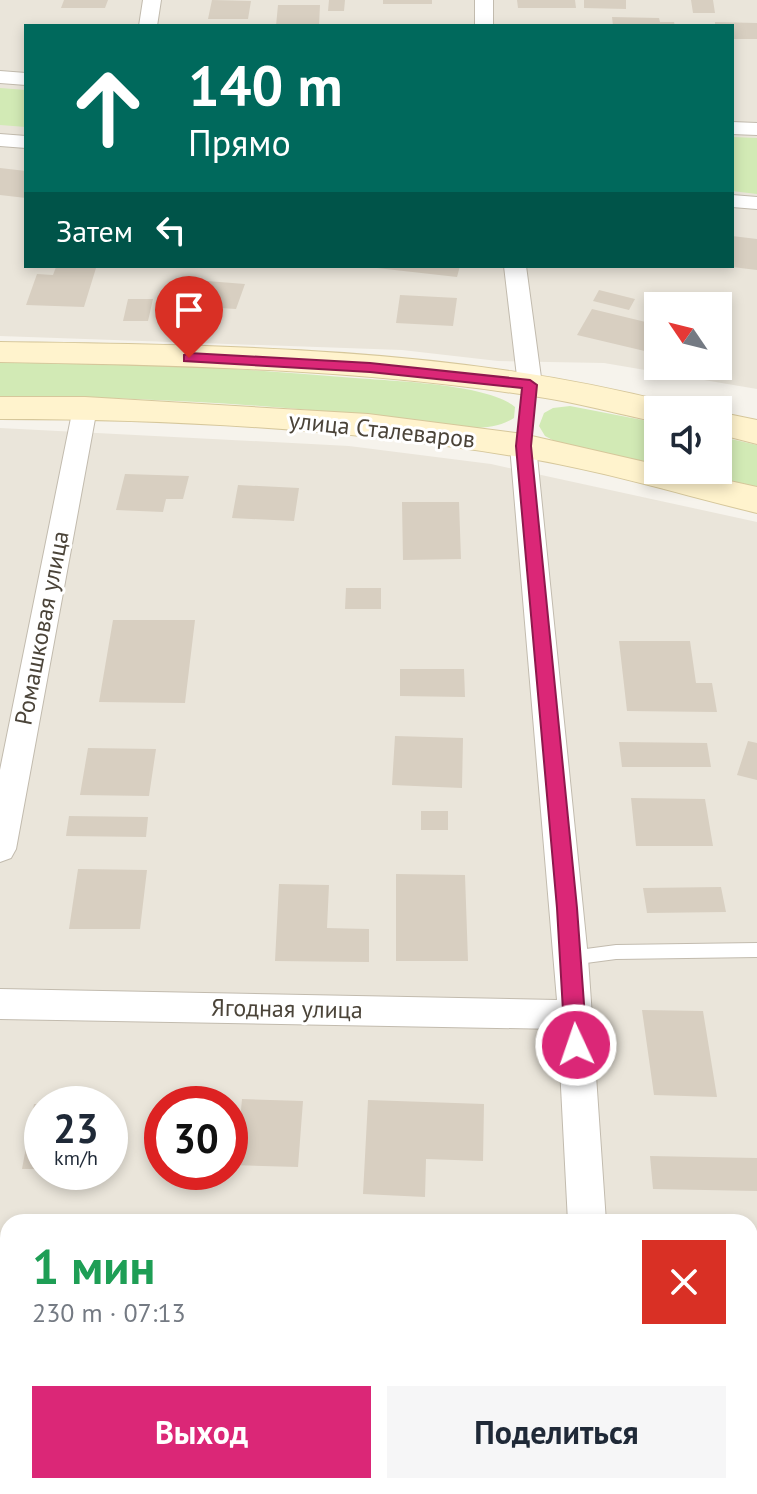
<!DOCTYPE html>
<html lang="ru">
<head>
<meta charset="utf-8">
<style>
  body { margin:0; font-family:"PT Sans",sans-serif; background:#f6f6f7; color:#1f2937; height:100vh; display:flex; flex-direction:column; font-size:30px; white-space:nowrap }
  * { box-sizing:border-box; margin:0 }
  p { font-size:26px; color:#747a83 }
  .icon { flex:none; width:44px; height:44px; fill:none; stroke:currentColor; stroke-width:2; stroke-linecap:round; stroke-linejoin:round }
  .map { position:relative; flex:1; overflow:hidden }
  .side { position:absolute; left:0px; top:1214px; width:758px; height:280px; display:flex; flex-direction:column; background:#fff; border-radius:24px 24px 0 0; box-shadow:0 4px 12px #0003 }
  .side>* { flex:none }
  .banner { position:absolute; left:24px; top:24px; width:710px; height:244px; border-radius:0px; box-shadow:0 4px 12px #0003; background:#00695c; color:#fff; overflow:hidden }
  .needle { width:52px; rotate:305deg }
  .fabs { position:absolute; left:644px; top:292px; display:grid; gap:16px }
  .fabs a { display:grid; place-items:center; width:88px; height:88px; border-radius:0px; background:#fff; box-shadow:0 4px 12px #0003; font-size:40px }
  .speed { position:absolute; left:24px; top:1086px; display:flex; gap:16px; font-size:40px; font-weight:700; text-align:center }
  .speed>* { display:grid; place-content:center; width:104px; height:104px; border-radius:50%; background:#fff; box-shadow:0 4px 12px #0003; line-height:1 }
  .speed small { font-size:20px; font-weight:400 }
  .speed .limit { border:12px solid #d22; background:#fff; color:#111 }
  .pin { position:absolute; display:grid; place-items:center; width:68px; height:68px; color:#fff; margin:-82px -34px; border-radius:50% 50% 50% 0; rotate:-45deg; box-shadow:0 0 8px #0007 }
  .pin .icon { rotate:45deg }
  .me { position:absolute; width:88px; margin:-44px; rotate:357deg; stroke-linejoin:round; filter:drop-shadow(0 0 6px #0008) }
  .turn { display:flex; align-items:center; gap:28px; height:168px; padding:0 32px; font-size:36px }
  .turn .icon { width:104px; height:104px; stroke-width:2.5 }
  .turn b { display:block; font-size:56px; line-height:68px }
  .then { display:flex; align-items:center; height:76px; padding:0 32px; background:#0003; gap:16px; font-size:30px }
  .round { display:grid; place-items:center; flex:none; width:84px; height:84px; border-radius:0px; background:#f6f6f7 }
  .head { display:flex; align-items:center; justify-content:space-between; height:136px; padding:0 32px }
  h1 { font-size:48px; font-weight:700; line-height:60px; color:#1e9e55 }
  .button { display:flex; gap:16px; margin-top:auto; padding:16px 32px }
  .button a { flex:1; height:92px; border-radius:0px; background:#db2777; color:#fff; font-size:32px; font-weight:700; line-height:92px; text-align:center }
  .button a+a { background:#f6f6f7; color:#1f2937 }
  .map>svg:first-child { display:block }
  .residential { fill:#eae5da; fill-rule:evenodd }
  .green { fill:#d2eab5 }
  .building { fill:#d8cfc1 }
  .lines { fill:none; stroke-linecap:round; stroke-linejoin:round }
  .service-casing { stroke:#c2bbae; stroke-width:2 }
  .minor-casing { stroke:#c2bbae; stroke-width:2 }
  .secondary-casing { stroke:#d6c79b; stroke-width:2 }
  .service { fill:#fff; fill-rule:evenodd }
  .minor { fill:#fff; fill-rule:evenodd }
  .secondary { fill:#fff3cd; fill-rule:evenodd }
  .route { fill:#db2777; stroke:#8e194d; stroke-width:2 }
  .labels { text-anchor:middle; stroke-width:6; stroke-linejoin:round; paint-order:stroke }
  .street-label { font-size:24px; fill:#4b4439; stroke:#fff }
</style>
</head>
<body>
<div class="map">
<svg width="757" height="1494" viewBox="0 0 757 1494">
  <rect width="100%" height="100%" fill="#f6f3ec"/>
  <!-- residential -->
  <path class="residential" d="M0 0H757V389L604 363 498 361 402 350 0 336ZM26 26H732V266H26ZM658 306H718V366H658Z
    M0 428 349 446 491 464 757 522V1494H0ZM42 1104H110V1172H42ZM162 1104H230V1172H162ZM8 1222H750V1486H8Z"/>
  <!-- green -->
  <path class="green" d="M0 88 26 90V127L0 125Z
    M732 137 757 138V194L732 191Z
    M0 359C119 361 236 368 355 378 392 381 489 384 515 407L514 418C484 437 441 424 407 420 272 404 136 397 0 396Z
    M570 406 658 423V466L560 444 545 436 539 426 544 413 553 408Z
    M718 436 757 445V490L678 470H718Z"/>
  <!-- building -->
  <path class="building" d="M64 0H108L105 8H61Z
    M212 0 251 1 248 19H208Z
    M329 0H345L344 11H328Z
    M383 0H432V4H383Z
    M517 0H575L576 8H518Z
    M584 0H626V9L584 8Z
    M691 0H713L715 13H693Z
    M278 5H320L319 26H276Z
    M612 17 659 18 660 22H674L675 26H613Z
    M715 22 757 23V39H732V26H715Z
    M0 168 26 171V198L0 195Z
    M732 236 757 239V270L732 267Z
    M359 266H460L457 277Z
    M56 267 96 268 84 307 26 305 37 274 53 275Z
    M177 279H181L245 284 236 309 220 308 218 313 185 310 187 305 168 304Z
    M599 290 635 299 629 310 593 301Z
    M400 295 457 298 453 326 396 323Z
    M128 299H153L148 321H123Z
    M592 309 658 325V348L653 353 577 335Z
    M125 474 189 476 183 499H166L163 512 116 510Z
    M238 485 299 488 294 521 232 518Z
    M402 502H459L461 559 403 560Z
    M346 588H381V609H345Z
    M113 620H195L185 703 99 702Z
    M619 641H690L696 683H712L717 712 627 711Z
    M400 669H464L465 697 400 696Z
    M395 736 463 738 462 788 392 785Z
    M748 741 757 743V780L737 775Z
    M619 742 707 743 711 767H622Z
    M88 748 156 749 149 796 80 795Z
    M631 798 705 799 713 846H636Z
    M421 811H448V830H421Z
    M69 816 148 817 146 837 66 836Z
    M78 869 147 870 140 929H69Z
    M396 874 465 875 468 961H396Z
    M279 884 329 885 327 928 369 929V962L275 961Z
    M721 887 726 912 647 913 643 888Z
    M642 1010 703 1011 717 1097 654 1095Z
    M242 1099 303 1101 298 1167 230 1165V1130L239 1131Z
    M368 1100 484 1104 483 1161 426 1159 425 1197 363 1194Z
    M34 1104H42V1169H22Z
    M650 1156 757 1158V1191L653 1189Z
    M750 1251H757V1335L750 1334Z
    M0 1373H8V1467H0Z"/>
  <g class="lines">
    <defs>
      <path id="service" d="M757 943V957L616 959 571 965 565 963 562 958 565 953 571 951 616 945Z"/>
      <path id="minor" d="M143 0H161L157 26H139Z
        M475 0H493V26H475Z
        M0 71 26 73V85L0 83Z
        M732 122 757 123V135L732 134Z
        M0 134 26 136V148L0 146Z
        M732 195 757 197V209L732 207Z
        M504 266H526L542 385 539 390H521L518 385Z
        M85 400 94 403 97 408 16 849 11 858 0 862V770L73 408 76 403Z
        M523 438 532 440 536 446 588 958 606 1222H568L558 1029 0 1019V989L557 1000 510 446 514 440Z
        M621 1486H669L672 1494H625Z"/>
      <path id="secondary" d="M0 342C223 345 453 347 671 403L675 410H658V422C618 414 579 403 539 397 362 369 179 365 0 362Z
        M0 397H85L368 414 523 434 658 465V470H680L757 487V513C679 494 600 470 520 457 349 429 173 419 0 419Z
        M718 412 757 420V444L718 434Z"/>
    </defs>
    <!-- service casing -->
    <use href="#service" class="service-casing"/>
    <!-- minor casing -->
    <use href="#minor" class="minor-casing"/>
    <!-- secondary casing -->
    <use href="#secondary" class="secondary-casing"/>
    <!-- service -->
    <use href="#service" class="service"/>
    <!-- minor -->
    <use href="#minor" class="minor"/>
    <!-- secondary -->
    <use href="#secondary" class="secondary"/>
  </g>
  <!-- route -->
  <path class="route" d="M189 353 370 363 530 380 537 385 531 446 577 908 587 1045 583 1051 576 1054 569 1051 565 1045 557 908 516 446 522 388 370 372 184 361V355Z"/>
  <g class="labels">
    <!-- street labels -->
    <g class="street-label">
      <text transform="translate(382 430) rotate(6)" y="8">улица Сталеваров</text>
      <text transform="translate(42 628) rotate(-79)" y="8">Ромашковая улица</text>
      <text transform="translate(287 1009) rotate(1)" y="8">Ягодная улица</text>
    </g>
  </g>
</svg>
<div class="fabs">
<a><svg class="needle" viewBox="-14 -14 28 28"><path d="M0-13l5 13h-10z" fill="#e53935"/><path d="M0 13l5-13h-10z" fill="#747a83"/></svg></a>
<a><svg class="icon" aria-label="sound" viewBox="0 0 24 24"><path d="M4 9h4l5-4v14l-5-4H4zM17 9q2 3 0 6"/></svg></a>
</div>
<div class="speed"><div>23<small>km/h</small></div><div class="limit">30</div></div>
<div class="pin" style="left:189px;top:358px;background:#d93025"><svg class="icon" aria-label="arrive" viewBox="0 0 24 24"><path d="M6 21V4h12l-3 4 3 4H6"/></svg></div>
<svg class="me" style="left:576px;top:1045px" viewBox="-20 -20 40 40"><circle r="17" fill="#db2777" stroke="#fff" stroke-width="3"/><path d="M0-11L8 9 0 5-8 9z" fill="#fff"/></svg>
<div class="banner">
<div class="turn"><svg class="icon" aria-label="ahead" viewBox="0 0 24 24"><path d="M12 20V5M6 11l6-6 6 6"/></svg><div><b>140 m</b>Прямо</div></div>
<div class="then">Затем<svg class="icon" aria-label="left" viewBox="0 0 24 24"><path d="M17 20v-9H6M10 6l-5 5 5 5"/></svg></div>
</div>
<section class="side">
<div class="head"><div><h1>1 мин</h1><p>230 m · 07:13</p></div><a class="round" style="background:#d93025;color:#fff"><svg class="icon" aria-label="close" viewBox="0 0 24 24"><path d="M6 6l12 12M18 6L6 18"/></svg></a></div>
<div class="button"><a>Выход</a><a>Поделиться</a></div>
</section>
</div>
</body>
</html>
